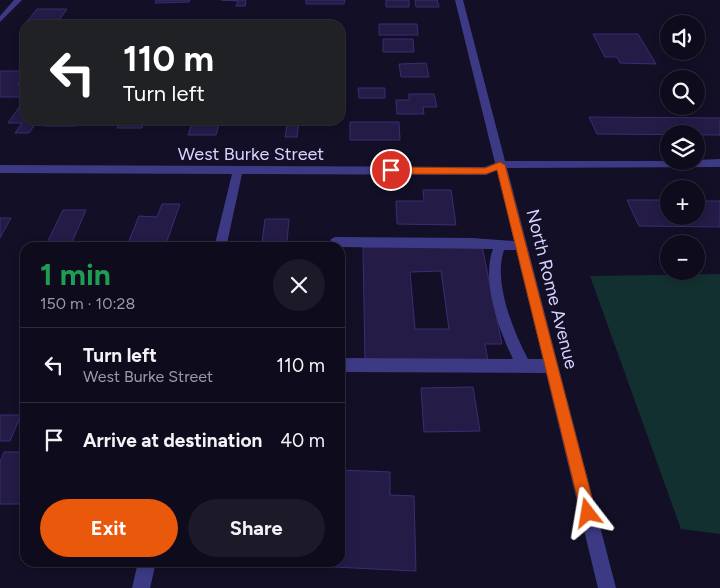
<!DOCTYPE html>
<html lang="en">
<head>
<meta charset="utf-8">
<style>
  body { margin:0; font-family:Figtree,sans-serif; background:#1c1929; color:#f1f3f6; height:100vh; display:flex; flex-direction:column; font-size:19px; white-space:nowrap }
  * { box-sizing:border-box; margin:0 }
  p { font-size:16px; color:#9b9ba3 }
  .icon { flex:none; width:28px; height:28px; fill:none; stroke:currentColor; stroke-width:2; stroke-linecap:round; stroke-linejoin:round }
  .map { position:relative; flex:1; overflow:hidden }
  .drawer { position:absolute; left:20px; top:242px; width:325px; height:325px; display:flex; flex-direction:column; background:#0e0b1c; border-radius:15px; box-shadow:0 2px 8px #0003,0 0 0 1px #2e2b3b }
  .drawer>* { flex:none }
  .top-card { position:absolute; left:20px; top:20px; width:325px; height:105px; border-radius:15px; box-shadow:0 2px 8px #0003,0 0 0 1px #2e2b3b; background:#202124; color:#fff; overflow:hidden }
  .controls { position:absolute; left:660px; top:15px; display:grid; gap:10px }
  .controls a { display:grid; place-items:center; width:45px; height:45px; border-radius:50%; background:#0e0b1c; box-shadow:0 2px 8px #0003,0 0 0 1px #2e2b3b; font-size:25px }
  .pin { position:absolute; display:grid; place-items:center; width:42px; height:42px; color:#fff; margin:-21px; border:2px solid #fff; border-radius:50%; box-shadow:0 1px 5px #0007 }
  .me { position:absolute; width:55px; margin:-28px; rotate:346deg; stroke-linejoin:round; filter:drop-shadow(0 0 4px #0008) }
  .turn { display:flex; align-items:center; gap:18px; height:105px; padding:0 20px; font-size:22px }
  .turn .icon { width:65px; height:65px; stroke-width:2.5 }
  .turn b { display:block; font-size:35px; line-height:42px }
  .round { display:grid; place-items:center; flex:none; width:52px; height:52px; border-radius:26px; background:#1c1929 }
  .head { display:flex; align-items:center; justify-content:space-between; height:85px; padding:0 20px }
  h1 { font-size:30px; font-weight:700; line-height:38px; color:#1e9e55 }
  .action { display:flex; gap:10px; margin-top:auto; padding:10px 20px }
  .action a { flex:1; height:58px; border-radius:30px; background:#ea580c; color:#fff; font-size:20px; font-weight:700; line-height:58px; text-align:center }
  .action a+a { background:#1c1929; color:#f1f3f6 }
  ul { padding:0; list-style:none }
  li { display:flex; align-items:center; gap:15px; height:75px; padding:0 20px; border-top:1px solid #2e2b3b }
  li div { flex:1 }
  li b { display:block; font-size:19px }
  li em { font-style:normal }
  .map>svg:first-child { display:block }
  .green { fill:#12302f }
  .building { fill:#241b47; stroke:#3b2d73; fill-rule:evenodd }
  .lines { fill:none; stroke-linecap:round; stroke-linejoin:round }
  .minor { fill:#3d3a85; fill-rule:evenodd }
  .route { fill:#ea580c; stroke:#983908 }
  .labels { text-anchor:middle; stroke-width:5; stroke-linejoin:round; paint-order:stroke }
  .street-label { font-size:18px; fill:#d9d4ff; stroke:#130f26 }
</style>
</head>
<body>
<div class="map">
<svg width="720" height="588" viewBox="0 0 720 588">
  <rect width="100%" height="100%" fill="#130f26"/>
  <!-- green -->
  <path class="green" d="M720 274V534L681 529 590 276Z"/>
  <!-- building -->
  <path class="building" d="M156 0H190L189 2 155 3Z
    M221 0H246L245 6H236L238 1Z
    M306 0H345L344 4H306Z
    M386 0H409V7H386Z
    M415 0H437L439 7H416Z
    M37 9H67L56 24H25Z
    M379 24H417L418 35H379Z
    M593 34H638L656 64 620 63 617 57H605Z
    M383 39H413L414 52H383Z
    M426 63 429 77H401L399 64Z
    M0 71H25L18 84H25V88L19 97H0Z
    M358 88H385V98H359Z
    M409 94H434L437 107H423L424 114H397L396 100H409Z
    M20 106H25V120H38L29 133H15L22 123H8Z
    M589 117 720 118V135L597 134Z
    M47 120H78L75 126H44Z
    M121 120H145L142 128H117Z
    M193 120H220L216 135H188Z
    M288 120H311L299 121 297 137H285Z
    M350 122H399L400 140H350Z
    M423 190H451L456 225 397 224 396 201H424Z
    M627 200H669V216H696V201H720V227L639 226Z
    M162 204H180L166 244 128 243 139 216 157 217Z
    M63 210H86L70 247H45Z
    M0 218H11L0 238Z
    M265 219H289L287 242 262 243Z
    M482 246 502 344H485L488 361 365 362 363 247ZM441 271 449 329H415L410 272Z
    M473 387 480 431 424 432 421 388Z
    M0 415H21L10 441H0Z
    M4 452H25V504H0V462Z
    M340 470 390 472V495L414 496 416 571 313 566V562H340Z"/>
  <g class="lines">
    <!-- minor -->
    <path class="minor" d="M14 0H22L0 22V16Z
      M455 0H463L505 161H696V160L720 159V167L507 168 616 588H598L546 373 340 372V358L513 359C499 330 481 280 493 249L341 247 340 250V248H329L331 239 335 237 472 238 514 241 497 170 486 175 242 174 226 248H214L232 174 0 173V165L485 167 495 163ZM504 250H516L543 359H528C513 331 493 281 504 250Z
      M138 562H156L150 588H132Z"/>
  </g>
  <!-- route -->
  <path class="route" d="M500 162 505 165 596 513 593 518 588 520 583 518 581 513 497 170 486 174H391L386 170 391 167 485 168Z"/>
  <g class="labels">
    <!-- street labels -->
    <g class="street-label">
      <text x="251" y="160">West Burke Street</text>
      <text transform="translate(552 289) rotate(76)" y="6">North Rome Avenue</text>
    </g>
  </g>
</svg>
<div class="controls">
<a><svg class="icon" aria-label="sound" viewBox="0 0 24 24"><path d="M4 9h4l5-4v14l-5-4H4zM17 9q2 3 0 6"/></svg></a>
<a><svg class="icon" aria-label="search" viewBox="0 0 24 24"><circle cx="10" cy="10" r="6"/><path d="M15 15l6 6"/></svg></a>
<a><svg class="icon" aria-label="layers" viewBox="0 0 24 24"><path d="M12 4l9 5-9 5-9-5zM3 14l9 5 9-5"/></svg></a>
<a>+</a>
<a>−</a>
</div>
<div class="pin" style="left:391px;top:170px;background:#d93025"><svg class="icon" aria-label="arrive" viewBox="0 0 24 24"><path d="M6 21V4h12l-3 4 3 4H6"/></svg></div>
<svg class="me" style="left:588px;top:513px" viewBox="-20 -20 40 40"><path d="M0-17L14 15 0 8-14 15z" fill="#ea580c" stroke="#fff" stroke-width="4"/></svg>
<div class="top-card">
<div class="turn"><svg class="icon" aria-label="left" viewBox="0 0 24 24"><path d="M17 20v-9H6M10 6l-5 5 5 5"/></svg><div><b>110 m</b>Turn left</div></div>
</div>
<section class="drawer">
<div class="head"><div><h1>1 min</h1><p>150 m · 10:28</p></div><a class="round"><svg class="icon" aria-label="close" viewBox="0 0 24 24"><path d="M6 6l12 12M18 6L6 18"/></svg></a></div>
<ul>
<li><svg class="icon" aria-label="left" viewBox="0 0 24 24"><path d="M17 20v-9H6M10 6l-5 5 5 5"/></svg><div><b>Turn left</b><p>West Burke Street</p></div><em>110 m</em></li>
<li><svg class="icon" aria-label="arrive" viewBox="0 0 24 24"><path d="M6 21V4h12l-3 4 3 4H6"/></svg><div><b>Arrive at destination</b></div><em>40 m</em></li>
</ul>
<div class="action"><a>Exit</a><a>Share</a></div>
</section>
</div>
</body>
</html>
